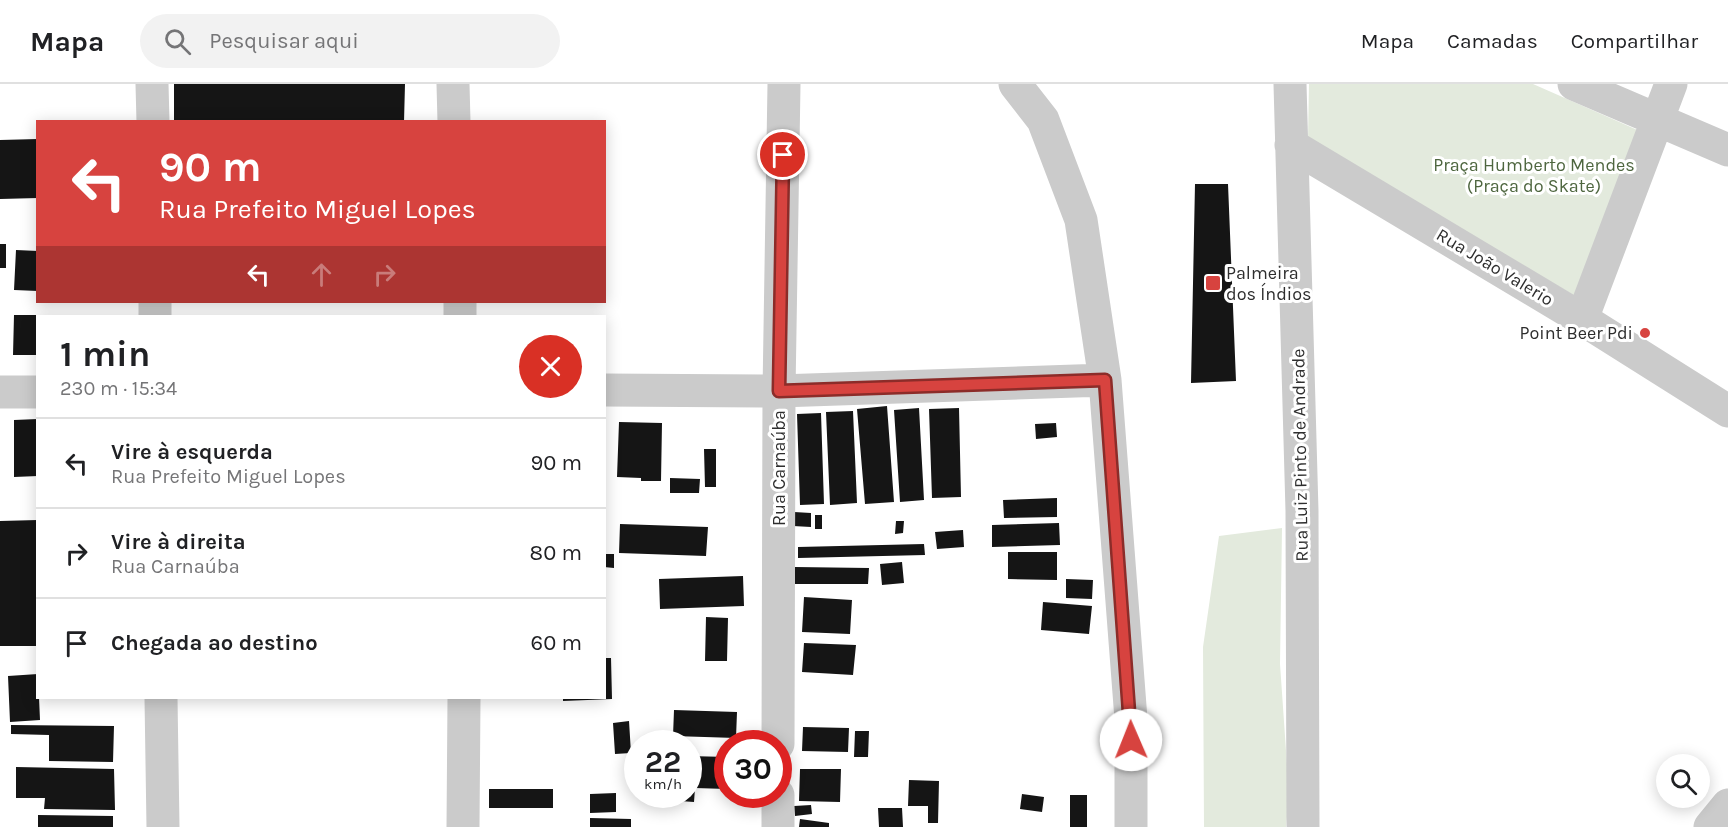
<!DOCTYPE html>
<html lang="pt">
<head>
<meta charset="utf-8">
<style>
  body { margin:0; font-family:Karla,sans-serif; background:#f2f2f2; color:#202124; height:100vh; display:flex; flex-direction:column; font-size:22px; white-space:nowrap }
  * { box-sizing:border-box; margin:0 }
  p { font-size:20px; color:#757577 }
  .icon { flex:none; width:33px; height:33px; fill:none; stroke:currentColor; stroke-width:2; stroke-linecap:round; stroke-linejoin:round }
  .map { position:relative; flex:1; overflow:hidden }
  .sheet { position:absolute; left:36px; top:231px; width:570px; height:384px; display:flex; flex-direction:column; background:#fff; border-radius:0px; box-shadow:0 3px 15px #0003 }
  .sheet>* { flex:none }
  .guide { position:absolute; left:36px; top:36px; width:570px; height:183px; border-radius:0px; box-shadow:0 3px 15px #0003; background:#d7433f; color:#fff; overflow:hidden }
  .tools { position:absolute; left:1656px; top:670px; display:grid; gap:12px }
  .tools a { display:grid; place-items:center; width:54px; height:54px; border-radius:50%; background:#fff; box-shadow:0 3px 15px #0003; font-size:30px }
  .speed { position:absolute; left:624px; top:646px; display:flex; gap:12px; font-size:30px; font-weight:700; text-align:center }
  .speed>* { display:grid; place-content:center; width:78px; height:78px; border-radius:50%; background:#fff; box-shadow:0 3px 15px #0003; line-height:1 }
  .speed small { font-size:15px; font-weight:400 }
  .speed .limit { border:9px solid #d22; background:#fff; color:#111 }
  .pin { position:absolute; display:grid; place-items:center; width:51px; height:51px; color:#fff; margin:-26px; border:3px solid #fff; border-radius:50%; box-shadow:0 2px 6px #0007 }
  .me { position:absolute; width:66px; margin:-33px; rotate:359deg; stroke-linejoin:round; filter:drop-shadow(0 0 4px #0008) }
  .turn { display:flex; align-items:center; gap:21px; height:126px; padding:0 24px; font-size:27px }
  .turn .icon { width:78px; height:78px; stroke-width:2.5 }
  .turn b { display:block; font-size:42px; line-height:51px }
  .lanes { display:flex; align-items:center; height:57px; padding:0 24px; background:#0003; justify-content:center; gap:30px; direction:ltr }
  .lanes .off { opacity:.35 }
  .round { display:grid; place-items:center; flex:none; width:63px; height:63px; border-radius:32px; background:#f2f2f2 }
  .overview { display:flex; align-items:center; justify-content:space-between; height:102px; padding:0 24px }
  h1 { font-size:36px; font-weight:700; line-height:45px }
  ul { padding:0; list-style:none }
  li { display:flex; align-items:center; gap:18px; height:90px; padding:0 24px; border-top:2px solid #e0e0e0 }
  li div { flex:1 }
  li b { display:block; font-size:22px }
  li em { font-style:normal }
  header { display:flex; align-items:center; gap:36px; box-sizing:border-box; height:84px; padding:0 30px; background:#fff; border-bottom:2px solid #e0e0e0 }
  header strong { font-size:28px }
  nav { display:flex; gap:33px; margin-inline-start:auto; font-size:21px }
  .search { width:420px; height:54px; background:#f2f2f2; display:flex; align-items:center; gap:15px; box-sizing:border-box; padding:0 21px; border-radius:33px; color:#757577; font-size:22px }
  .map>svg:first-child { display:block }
  .green { fill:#e3eadd }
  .building { fill:#151515 }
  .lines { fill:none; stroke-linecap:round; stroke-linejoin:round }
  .minor { stroke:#cbcbcb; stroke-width:33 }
  .route-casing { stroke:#8c2c29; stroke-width:15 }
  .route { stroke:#d7433f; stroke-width:10 }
  .poi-dot { fill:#d7433f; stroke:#fff; stroke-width:2 }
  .labels { text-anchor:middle; stroke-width:6; stroke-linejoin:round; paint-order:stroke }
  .park-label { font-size:18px; fill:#4e663f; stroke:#fff }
  .street-label { font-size:18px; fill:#2e2e2e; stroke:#fff }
  .poi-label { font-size:18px; fill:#2e2e2e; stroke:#fff; text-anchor:start }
</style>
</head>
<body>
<header>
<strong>Mapa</strong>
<div class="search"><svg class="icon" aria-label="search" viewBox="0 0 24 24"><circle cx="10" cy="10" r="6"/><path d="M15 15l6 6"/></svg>Pesquisar aqui</div>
<nav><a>Mapa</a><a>Camadas</a><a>Compartilhar</a></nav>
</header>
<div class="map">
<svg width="1728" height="743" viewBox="0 0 1728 743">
  <rect width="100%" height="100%" fill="#fff"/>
  <!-- green -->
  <path class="green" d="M1309 0H1533L1642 48 1582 216 1308 55Z
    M1282 444 1280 580 1289 710 1286 743H1204L1203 563 1219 452Z"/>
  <!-- building -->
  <path class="building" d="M174 0H405L404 38H174Z
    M38 55V114L0 115V56Z
    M1195 100H1228L1236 297 1191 299Z
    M0 160H6V184H0Z
    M16 166 38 167V207L14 206Z
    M14 231H38V271H13Z
    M887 322 894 418 865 420 857 325Z
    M919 324 924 416 900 418 894 326Z
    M959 324 961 413 932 414 929 325Z
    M853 327 857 419 830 421 826 328Z
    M821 329 824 420 800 421 797 330Z
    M38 335V392L14 393V336Z
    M619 338 662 339 661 397H641V394L617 393Z
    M1056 339 1057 353 1036 355 1035 340Z
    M704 365H716V403H705Z
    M670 394 700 395 699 409H670Z
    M1057 414V433L1004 434 1003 416Z
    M794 428 811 429V443L793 442Z
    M815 431H822V445H815Z
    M38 436V562H0V437Z
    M896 437H904L903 449 895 450Z
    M1059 439 1060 461 992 463V441Z
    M620 440 708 443 706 472 619 469Z
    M963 446 964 463 937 465 935 448Z
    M924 460 925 471 798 474V463Z
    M1008 468H1057V496L1008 495Z
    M604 470H614V484L604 483Z
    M902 478 904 499 882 501 880 480Z
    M795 483 869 484 868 500H795Z
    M743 492 744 522 660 525 659 495Z
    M1066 495 1093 496 1092 515 1066 514Z
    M804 513 852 516 850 550 802 548Z
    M1043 518 1092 522 1089 550 1041 546Z
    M706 533 728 534 727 577H705Z
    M804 559 856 561 853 591 802 588Z
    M604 574H611L612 615 563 617V614H604V615Z
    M38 590 40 636 10 638 8 592Z
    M674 626 737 628 736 654 673 652Z
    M629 637 631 669 615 670 613 639Z
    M11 641 114 642 113 678 49 677V651L11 650Z
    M803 643 849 644 848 668 802 667Z
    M855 647H869L868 673H854Z
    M688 672 728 673 727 705 695 704 694 718 666 716 667 711H688Z
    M16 683 114 685 115 726 44 725 45 714H16Z
    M800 685H841L840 718 799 717Z
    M909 696 939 697 938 739H928V722H908Z
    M489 705H553V724H489Z
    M616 709V728L590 729V710Z
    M1022 710 1044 713 1042 728 1020 725Z
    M1070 711H1087V743H1070Z
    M811 721 812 730 795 732 794 722Z
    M878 724H902L903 743H879Z
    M38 731 113 732V743H38Z
    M590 734 631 735V743H590Z
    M800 735 829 739V743H799Z"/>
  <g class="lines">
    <!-- minor -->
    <path class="minor" d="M152 0 153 38
      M453 0 454 38
      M1015 0 1043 36 1081 136 1105 296 1131 635V743
      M1290 0 1302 427 1303 743
      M1574 0 1728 66
      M1291 61 1582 235 1728 327
      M155 218V232
      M460 218V232
      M1582 235 1671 0
      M604 306 779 307 1105 296
      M0 308H38
      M161 614 163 743
      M778 660 779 307 784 0
      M463 743 464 614
      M778 743V711
      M1710 743 1728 721"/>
  </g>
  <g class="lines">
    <defs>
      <path id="route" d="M783 71 779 307 1105 296 1131 656"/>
    </defs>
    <!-- route casing -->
    <use href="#route" class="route-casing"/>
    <!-- route -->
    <use href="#route" class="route"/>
  </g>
  <!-- markers -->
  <g class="poi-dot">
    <rect x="1205" y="191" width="16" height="16" rx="3"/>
    <circle cx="1645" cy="249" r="6"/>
  </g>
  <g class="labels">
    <!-- park labels -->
    <g class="park-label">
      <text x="1534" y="87">Praça Humberto Mendes<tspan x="1534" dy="21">(Praça do Skate)</tspan></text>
    </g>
    <!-- street labels -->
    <g class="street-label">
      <text transform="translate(1495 183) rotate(31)" y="6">Rua João Valerio</text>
      <text transform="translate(1300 371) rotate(-91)" y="6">Rua Luiz Pinto de Andrade</text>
      <text transform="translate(779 384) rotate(-90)" y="6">Rua Carnaúba</text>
    </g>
    <!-- poi labels -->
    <g class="poi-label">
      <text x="1226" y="195">Palmeira<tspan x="1226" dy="21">dos Índios</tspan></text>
      <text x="1633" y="255" text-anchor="end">Point Beer Pdi</text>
    </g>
  </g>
</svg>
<div class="tools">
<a><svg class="icon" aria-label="search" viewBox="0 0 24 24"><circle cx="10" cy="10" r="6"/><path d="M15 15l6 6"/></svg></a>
</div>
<div class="speed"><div>22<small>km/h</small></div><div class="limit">30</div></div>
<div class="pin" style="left:783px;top:71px;background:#d93025"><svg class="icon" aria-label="arrive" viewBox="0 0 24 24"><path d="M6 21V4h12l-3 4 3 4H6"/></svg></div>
<svg class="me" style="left:1131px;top:656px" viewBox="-20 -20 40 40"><circle r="19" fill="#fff"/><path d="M0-13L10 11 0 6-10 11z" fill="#d7433f"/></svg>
<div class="guide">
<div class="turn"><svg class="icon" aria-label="left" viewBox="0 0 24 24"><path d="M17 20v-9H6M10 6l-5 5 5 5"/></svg><div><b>90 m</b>Rua Prefeito Miguel Lopes</div></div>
<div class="lanes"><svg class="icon" aria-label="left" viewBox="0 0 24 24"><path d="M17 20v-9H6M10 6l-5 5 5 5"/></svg><svg class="icon off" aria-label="ahead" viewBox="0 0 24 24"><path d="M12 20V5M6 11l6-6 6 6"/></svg><svg class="icon off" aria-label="right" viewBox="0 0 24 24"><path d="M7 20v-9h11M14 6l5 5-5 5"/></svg></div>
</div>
<section class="sheet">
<div class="overview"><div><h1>1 min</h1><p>230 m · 15:34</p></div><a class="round" style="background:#d93025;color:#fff"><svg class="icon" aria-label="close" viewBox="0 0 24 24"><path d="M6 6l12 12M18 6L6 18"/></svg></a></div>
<ul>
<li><svg class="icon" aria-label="left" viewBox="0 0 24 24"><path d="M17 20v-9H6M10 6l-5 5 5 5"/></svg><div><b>Vire à esquerda</b><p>Rua Prefeito Miguel Lopes</p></div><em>90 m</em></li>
<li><svg class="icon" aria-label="right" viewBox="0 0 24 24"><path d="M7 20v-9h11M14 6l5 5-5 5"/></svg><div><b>Vire à direita</b><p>Rua Carnaúba</p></div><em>80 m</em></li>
<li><svg class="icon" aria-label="arrive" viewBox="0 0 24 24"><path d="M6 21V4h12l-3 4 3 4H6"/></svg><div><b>Chegada ao destino</b></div><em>60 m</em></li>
</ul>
</section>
</div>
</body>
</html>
